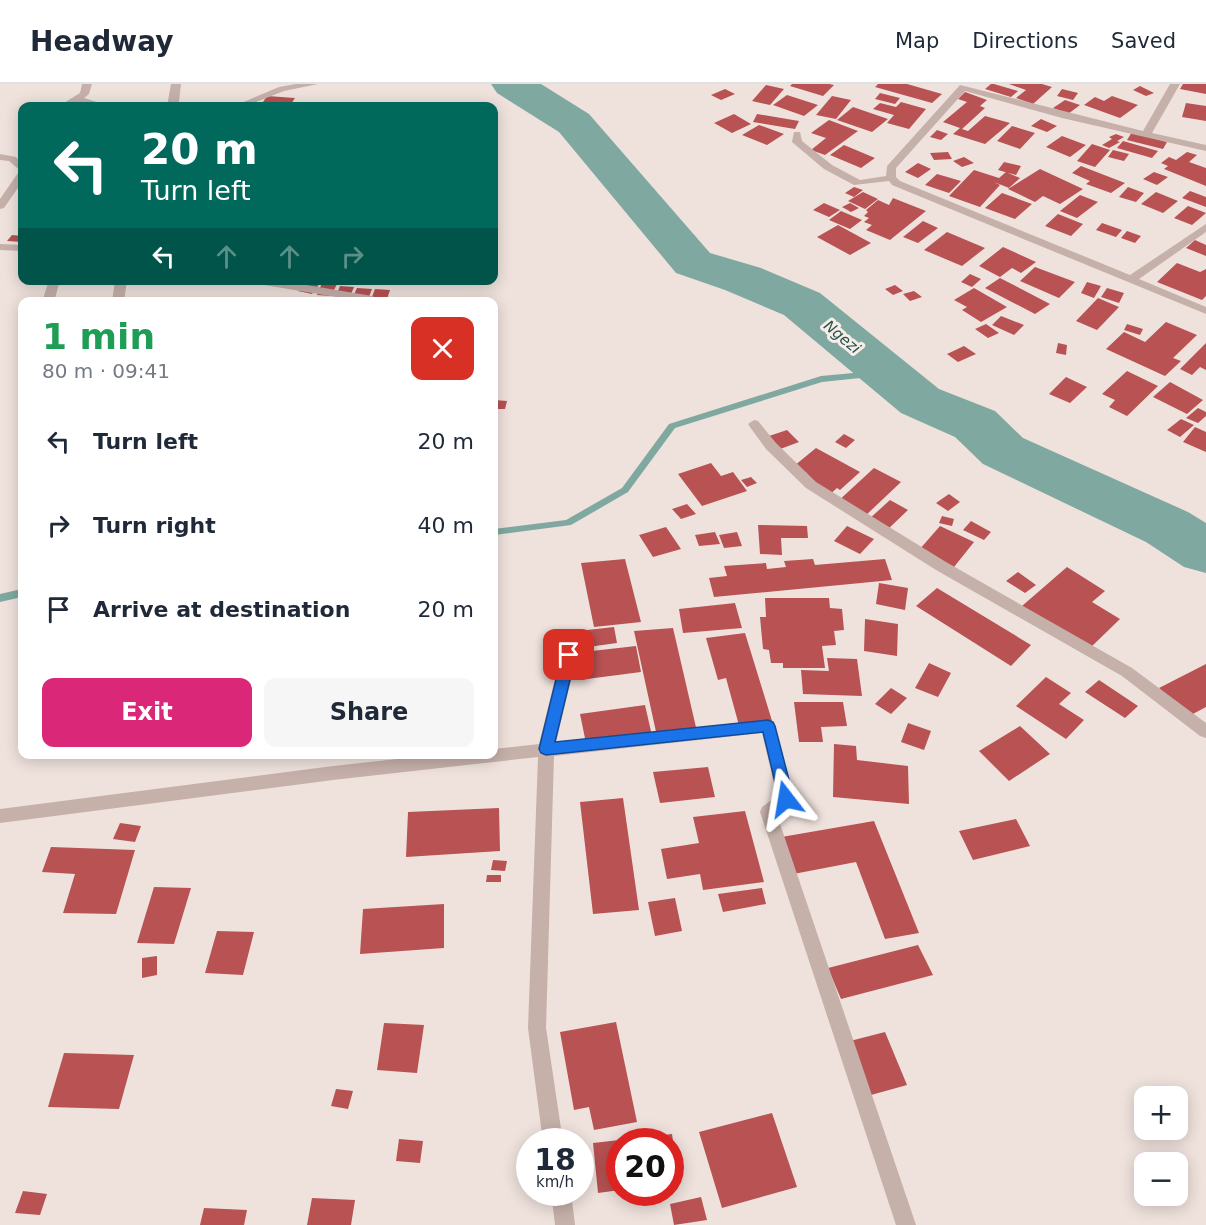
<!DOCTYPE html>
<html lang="en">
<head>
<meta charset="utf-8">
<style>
  body { margin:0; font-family:"DejaVu Sans",sans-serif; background:#f6f6f7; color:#1f2937; height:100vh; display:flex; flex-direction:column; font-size:22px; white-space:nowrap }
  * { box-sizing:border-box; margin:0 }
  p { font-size:20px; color:#747a83 }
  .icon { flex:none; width:33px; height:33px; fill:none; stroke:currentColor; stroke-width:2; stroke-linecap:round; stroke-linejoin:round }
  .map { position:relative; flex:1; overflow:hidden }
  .details { position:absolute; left:18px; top:213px; width:480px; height:462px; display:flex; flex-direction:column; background:#fff; border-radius:12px; box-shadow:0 3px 15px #0003 }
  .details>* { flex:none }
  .banner { position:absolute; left:18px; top:18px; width:480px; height:183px; border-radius:12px; box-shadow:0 3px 15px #0003; background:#00695c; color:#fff; overflow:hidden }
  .fabs { position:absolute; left:1134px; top:1002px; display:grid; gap:12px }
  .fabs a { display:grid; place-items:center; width:54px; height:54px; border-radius:12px; background:#fff; box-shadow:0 3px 15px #0003; font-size:30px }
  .speed { position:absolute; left:516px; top:1044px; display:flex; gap:12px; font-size:30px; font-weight:700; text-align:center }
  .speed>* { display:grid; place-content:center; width:78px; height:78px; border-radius:50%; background:#fff; box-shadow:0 3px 15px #0003; line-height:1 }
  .speed small { font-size:15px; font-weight:400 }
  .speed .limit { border:9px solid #d22; background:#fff; color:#111 }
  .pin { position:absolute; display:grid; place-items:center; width:51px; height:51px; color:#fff; margin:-26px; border-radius:12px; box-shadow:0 3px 9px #0006 }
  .me { position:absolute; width:66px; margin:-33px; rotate:346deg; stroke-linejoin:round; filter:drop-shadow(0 0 4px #0008) }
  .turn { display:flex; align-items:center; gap:21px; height:126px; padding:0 24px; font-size:27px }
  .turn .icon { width:78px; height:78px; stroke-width:2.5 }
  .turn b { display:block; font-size:42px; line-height:51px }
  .lanes { display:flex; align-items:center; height:57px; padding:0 24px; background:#0003; justify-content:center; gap:30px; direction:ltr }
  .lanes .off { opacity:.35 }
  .round { display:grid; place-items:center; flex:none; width:63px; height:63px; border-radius:12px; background:#f6f6f7 }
  .head { display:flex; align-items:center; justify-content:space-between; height:102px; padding:0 24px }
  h1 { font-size:36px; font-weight:600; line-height:45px; color:#1e9e55 }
  .button { display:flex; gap:12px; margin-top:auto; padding:12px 24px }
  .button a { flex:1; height:69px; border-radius:12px; background:#db2777; color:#fff; font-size:24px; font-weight:600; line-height:69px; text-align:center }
  .button a+a { background:#f6f6f7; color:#1f2937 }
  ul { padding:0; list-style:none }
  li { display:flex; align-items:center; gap:18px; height:84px; padding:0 24px }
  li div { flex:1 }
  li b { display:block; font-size:22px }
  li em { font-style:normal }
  header { display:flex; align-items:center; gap:36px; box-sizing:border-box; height:84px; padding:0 30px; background:#fff; border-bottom:2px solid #e0e1e3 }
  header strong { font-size:28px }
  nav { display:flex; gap:33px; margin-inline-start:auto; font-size:21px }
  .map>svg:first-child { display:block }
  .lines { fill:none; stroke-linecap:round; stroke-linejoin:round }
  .stream { fill:#7fa9a0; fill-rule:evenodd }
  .river { fill:#7fa9a0; fill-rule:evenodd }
  .building { fill:#b85253 }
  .minor { fill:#c6b0aa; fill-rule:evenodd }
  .route { fill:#1a73e8; stroke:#114b97; stroke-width:1.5 }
  .labels { text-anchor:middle; stroke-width:6; stroke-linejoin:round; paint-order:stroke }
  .far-water-label { font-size:15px; font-style:italic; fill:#235148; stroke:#f7ede9 }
</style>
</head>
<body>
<header>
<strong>Headway</strong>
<nav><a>Map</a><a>Directions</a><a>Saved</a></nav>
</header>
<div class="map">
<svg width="1206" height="1141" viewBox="0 0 1206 1141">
  <rect width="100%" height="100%" fill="#efe2dd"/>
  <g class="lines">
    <!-- stream -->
    <path class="stream" d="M886 286 890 289 889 291 822 298 675 344 628 408 571 441 494 451V445L566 436 622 404 669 340 821 292Z
      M22 505V513L0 518V510Z"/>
    <!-- river -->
    <path class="river" d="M491 0H541L589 30 710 169 761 184 820 209 939 305 995 327 1023 354 1188 428 1206 439V489L1184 483 1146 458 983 380 955 353 901 329 784 231 725 206 676 189 559 48 497 9Z"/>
  </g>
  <!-- building -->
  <path class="building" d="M792 0H829L834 1 823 12 790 2Z
    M878 0H907L942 10 932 19 875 3Z
    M991 0H994L1018 7 1011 13 985 5Z
    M1009 0H1042L1052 3 1033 20 1016 14 1026 6Z
    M1183 0H1206V10L1180 5Z
    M766 1 784 5 770 21 752 17Z
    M1140 2 1154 9 1146 12 1133 6Z
    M725 5 735 10 721 16 711 11Z
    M1062 5 1078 9 1073 16 1057 12Z
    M965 8 987 16 980 22 985 24 962 45 968 47 985 32 1010 39 985 60 953 50 960 44 943 38 967 18 958 15Z
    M880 9 900 14 895 20 875 15Z
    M787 11 818 21 804 32 773 21Z
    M267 12 295 14 291 20 263 18Z
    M832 12 851 16 836 35 816 31Z
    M1112 12 1138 21 1120 34 1084 21 1095 13 1104 17Z
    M1065 16 1080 21 1068 30 1053 24Z
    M901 18 926 25 909 45 887 39 894 31 873 25 880 19 896 23Z
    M1186 19 1206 22V37L1182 33Z
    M853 23 888 35 872 48 837 36Z
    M734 30 751 40 732 49 714 39Z
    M757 30 799 37 795 45 753 38Z
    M1041 35 1057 42 1047 48 1031 42Z
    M829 36 858 47 825 71 811 66 826 54 811 49Z
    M759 41 784 50 767 61 742 51Z
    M1012 42 1035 49 1020 65 997 57Z
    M937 46 948 50 941 56 930 53Z
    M1132 48 1167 58 1163 65 1127 56Z
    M1116 50 1124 53 1117 57 1120 58 1109 64 1102 61 1112 55 1109 53Z
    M1062 52 1086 61 1070 73 1046 63Z
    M1123 57 1158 67 1152 74 1117 64Z
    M1092 60 1110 66 1095 83 1077 77Z
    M844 61 875 74 861 84 830 71Z
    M1113 66 1129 70 1124 77 1108 73Z
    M948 68 952 75 934 76 930 69Z
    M1187 68 1197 71 1189 78 1206 84V102L1164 85 1168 82 1161 79 1169 73 1176 76Z
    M964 73 974 79 962 83 953 77Z
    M1004 78 1021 82 1016 91 998 86Z
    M918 79 931 85 918 94 905 88Z
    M1081 82 1125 99 1111 109 1086 100 1090 97 1072 89Z
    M1040 85 1083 105 1060 120 1043 112 1035 118 1008 105Z
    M974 86 999 94 1006 88 1020 94 1009 104 994 98 1000 101 980 123 949 112Z
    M1154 88 1168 93 1157 101 1143 95Z
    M937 90 961 97 949 109 925 101Z
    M854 103 863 106 854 113 845 109Z
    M1128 103 1144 109 1136 118 1119 113Z
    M1190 107 1206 113V123L1182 114Z
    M863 108 878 115 865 125 848 117Z
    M1156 108 1178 117 1163 129 1141 120Z
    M1002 109 1032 120 1015 135 985 124Z
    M1080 111 1098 118 1077 134 1060 127Z
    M893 114 926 127 890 156 866 146 872 141 864 138 869 134 864 132 868 128 866 126 878 116 889 121Z
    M824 119 840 126 829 133 813 126Z
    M850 119 859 124 851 128 842 123Z
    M1188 122 1206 129 1192 141 1174 134Z
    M841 127 862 136 850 145 829 136Z
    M1058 130 1083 140 1071 152 1045 142Z
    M923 137 938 144 918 159 903 153Z
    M1102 139 1122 146 1116 153 1096 146Z
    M838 141 871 159 850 171 817 153Z
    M1127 147 1141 152 1135 159 1121 154Z
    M947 148 985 164 962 182 924 166Z
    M12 151 22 152V158L7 157Z
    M1195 156 1206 161V172L1186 164Z
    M1003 163 1036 178 1021 189 1012 184 1000 193 979 182Z
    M1177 179 1200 188 1206 185V212L1202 216 1157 198Z
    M1035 183 1075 198 1059 214 1020 197Z
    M970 190 981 195 972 203 961 198Z
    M1000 194 1050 220 1035 230 985 204Z
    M306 196H308L320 199 312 210 298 207Z
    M1087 198 1101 202 1094 214 1081 209Z
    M322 199 337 200 331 212 317 211Z
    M895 201 903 207 893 211 885 205Z
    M340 202 354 203 349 215 335 214Z
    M357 204 372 205 367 218 351 217Z
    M974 204 1007 223 981 238 962 226 967 223 954 216Z
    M1107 204 1124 209 1119 219 1101 213Z
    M375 205 390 206 386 218H370Z
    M914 207 922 213 910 217 903 210Z
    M1098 214 1119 223 1097 246 1076 237Z
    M1001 232 1024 241 1014 251 992 241Z
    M1166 238 1197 251 1173 274 1181 277 1165 292 1106 265 1124 248 1145 258Z
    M986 240 999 249 988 254 975 245Z
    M1127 240 1143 245 1140 251 1124 246Z
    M1058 259 1067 261 1066 271 1056 269Z
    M1206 259V286L1200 283 1192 291 1180 285Z
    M964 262 976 270 958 278 947 270Z
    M1127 287 1158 302 1127 332 1109 323 1115 316 1102 310Z
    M1066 293 1087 303 1070 319 1049 310Z
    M1170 298 1203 316 1187 330 1153 313Z
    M494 316 507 317 505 325H494Z
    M1198 324 1206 328V332L1198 339 1186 334Z
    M1181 335 1194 341 1180 353 1167 346Z
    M1195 343 1206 348V368L1183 358Z
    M787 346 799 358 775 367 763 354Z
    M844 350 855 356 846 364 835 358Z
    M816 364 860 388 840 406 837 404 828 412 800 397 807 389 794 382Z
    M711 379 721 392 733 388 747 407 702 422 678 390Z
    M874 384 901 398 863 434 836 419Z
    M751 393 757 399 747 403 741 396Z
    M949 410 960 418 948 427 936 419Z
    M890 416 908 426 886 447 868 436Z
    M687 420 696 430 681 435 672 425Z
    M942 432 954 435 952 442 939 439Z
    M971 437 991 448 984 456 963 446Z
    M758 441 807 442 808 454H781L782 471 760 470Z
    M847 442 874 455 860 470 834 457Z
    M940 442 974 458 954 483 919 466Z
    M666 443 681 465 653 473 639 451Z
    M715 448 720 460 699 462 695 451Z
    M737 448 742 462 724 464 719 451Z
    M625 475 641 538 594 543 581 479Z
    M813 475 815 481 885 475 892 496 714 513 709 494 727 492 724 482 766 479 767 485 786 483 784 477Z
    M1067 483 1105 507 1092 518 1120 535 1089 565 1022 522Z
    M1018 488 1036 501 1025 509 1006 497Z
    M879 499 908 504 905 526 876 520Z
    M937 504 1031 561 1011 582 916 522Z
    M765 514H829L830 524 842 525 844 546 834 547 836 561 822 562 825 584H783V579H771L769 566 763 565 760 533H766Z
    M735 519 742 544 683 549 679 525Z
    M865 535 898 540 897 572 864 567Z
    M614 543 617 559 581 564 578 547Z
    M673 544 698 652 658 657 634 547Z
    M745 549 773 640 740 645 726 594 718 596 706 554Z
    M636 562 641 588 587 595 583 568Z
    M827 574 857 575 862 612 803 610 801 586 829 587Z
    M929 579 951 589 938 613 915 604Z
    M1206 580V623L1189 632 1159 604Z
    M1046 593 1071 609 1059 620 1084 636 1066 655 1016 622Z
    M1099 596 1138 622 1125 634 1085 608Z
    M891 604 907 614 891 630 875 620Z
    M794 618H843L847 642 821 643 823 658H799Z
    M645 621 653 656 587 664 580 630Z
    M908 639 931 647 924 666 901 658Z
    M1020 642 1050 670 1009 697 979 667Z
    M834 660 856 662 857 676 908 682 909 720 833 713Z
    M708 683 715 713 660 719 653 688Z
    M623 714 639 826 593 830 580 718Z
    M499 724 500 767 406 773 408 728Z
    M745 727 764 798 703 806 700 790 667 795 661 765 699 759 693 733Z
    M1016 735 1030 762 973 776 959 747Z
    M874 737 919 849 885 855 856 778 783 792 770 755Z
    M120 739 141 742 135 758 113 755Z
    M51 763 135 766 116 830 63 829 75 790 42 788Z
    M493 776 507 777 505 787 491 786Z
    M487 791H501V798H486Z
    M154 803 191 804 174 860 137 859Z
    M762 804 766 820 723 828 718 810Z
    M675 814 682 847 655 852 648 818Z
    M444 820V864L360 870 363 825Z
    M217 847 254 848 243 891 205 889Z
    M918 861 933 891 841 915 828 884Z
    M157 872V891L142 894V874Z
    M616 938 637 1038 594 1046 589 1023 574 1026 560 948Z
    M384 939 424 941 417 989 377 986Z
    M885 948 907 1001 871 1011 850 957Z
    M64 969 134 971 119 1025 48 1023Z
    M336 1005 353 1007 348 1025 331 1022Z
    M772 1029 797 1103 722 1124 699 1048Z
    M672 1050 679 1100 670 1101V1058H620V1106L598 1109 593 1059Z
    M399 1055 423 1057 420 1079 396 1077Z
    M23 1107 47 1110 40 1131 15 1129Z
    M701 1113 707 1136 674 1141 670 1120Z
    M312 1114 355 1116 351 1141H307Z
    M204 1124 247 1126 244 1141H200Z"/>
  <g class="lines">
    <!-- minor -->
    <path class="minor" d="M82 0H92L89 10 84 14 103 20 104 22H91L77 18 69 22H59L80 9Z
      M171 0H181L179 18 176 22H167Z
      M296 0H318L284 7 246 22H234L279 3Z
      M1170 0H1180L1152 49 1206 61V67L1062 34 965 7 896 84V93L900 97 1130 191 1206 140V148L1139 195 1206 223V230L892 101 889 97 854 101 824 85 792 58 794 48H800L802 57 832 81 860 96 886 92 887 82 960 1 1143 47Z
      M0 70 16 73 22 80V98L4 124 0 125V115L18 89 22 88 9 77 0 76Z
      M0 160 22 161V167L0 166Z
      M49 196H60L54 218H42Z
      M115 196H127L124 218H112Z
      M248 196H277L372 212 378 215 376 218H366L253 199Z
      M754 336 758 337 776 359 816 398 946 478 1132 584 1206 639V654L1200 652 1122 592 936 486 806 404 766 365 750 343 748 340Z
      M569 565 574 567 577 571 556 658 768 636 774 638 794 715 792 720 777 731 916 1141H896L760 728 762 723 777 712 762 649 554 672 546 944 563 1058H543L528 944 538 673 333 696 0 739V725L333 682 443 670H494V665L539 660 561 571 564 567Z
      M551 1108H571L575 1141H555Z"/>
  </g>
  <!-- route -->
  <path class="route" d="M569 566 576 571 555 658 768 636 773 638 775 642 794 715 791 719 786 721 781 719 779 715 763 648 546 671 541 669 539 665 562 571Z"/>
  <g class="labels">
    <!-- far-water labels -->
    <g class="far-water-label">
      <text transform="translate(842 253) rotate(40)" y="5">Ngezi</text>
    </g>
  </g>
</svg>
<div class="fabs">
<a>+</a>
<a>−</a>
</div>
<div class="speed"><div>18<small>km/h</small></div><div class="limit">20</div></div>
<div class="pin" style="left:569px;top:571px;background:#d93025"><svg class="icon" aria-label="arrive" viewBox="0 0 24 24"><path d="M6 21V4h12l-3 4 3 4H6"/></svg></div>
<svg class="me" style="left:786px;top:715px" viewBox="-20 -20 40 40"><path d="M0-17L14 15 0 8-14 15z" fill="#1a73e8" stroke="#fff" stroke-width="4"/></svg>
<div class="banner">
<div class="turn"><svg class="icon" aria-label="left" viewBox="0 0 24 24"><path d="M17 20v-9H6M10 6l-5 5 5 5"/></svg><div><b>20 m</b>Turn left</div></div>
<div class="lanes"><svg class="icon" aria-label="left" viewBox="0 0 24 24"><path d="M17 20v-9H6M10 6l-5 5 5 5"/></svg><svg class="icon off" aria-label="ahead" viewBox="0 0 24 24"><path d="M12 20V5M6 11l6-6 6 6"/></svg><svg class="icon off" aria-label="ahead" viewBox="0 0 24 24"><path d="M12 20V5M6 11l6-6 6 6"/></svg><svg class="icon off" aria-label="right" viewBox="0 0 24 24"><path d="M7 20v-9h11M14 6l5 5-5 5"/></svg></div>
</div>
<section class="details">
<div class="head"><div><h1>1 min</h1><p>80 m · 09:41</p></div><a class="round" style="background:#d93025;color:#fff"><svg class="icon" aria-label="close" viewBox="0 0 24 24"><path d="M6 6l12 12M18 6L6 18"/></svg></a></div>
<ul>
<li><svg class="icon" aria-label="left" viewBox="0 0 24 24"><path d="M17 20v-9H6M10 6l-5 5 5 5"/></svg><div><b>Turn left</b></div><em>20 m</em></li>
<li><svg class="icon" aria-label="right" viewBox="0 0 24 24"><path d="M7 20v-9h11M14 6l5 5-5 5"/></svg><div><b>Turn right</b></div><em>40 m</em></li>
<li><svg class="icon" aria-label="arrive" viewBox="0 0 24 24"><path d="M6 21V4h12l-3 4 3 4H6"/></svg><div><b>Arrive at destination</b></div><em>20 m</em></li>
</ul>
<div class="button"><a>Exit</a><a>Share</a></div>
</section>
</div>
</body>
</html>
